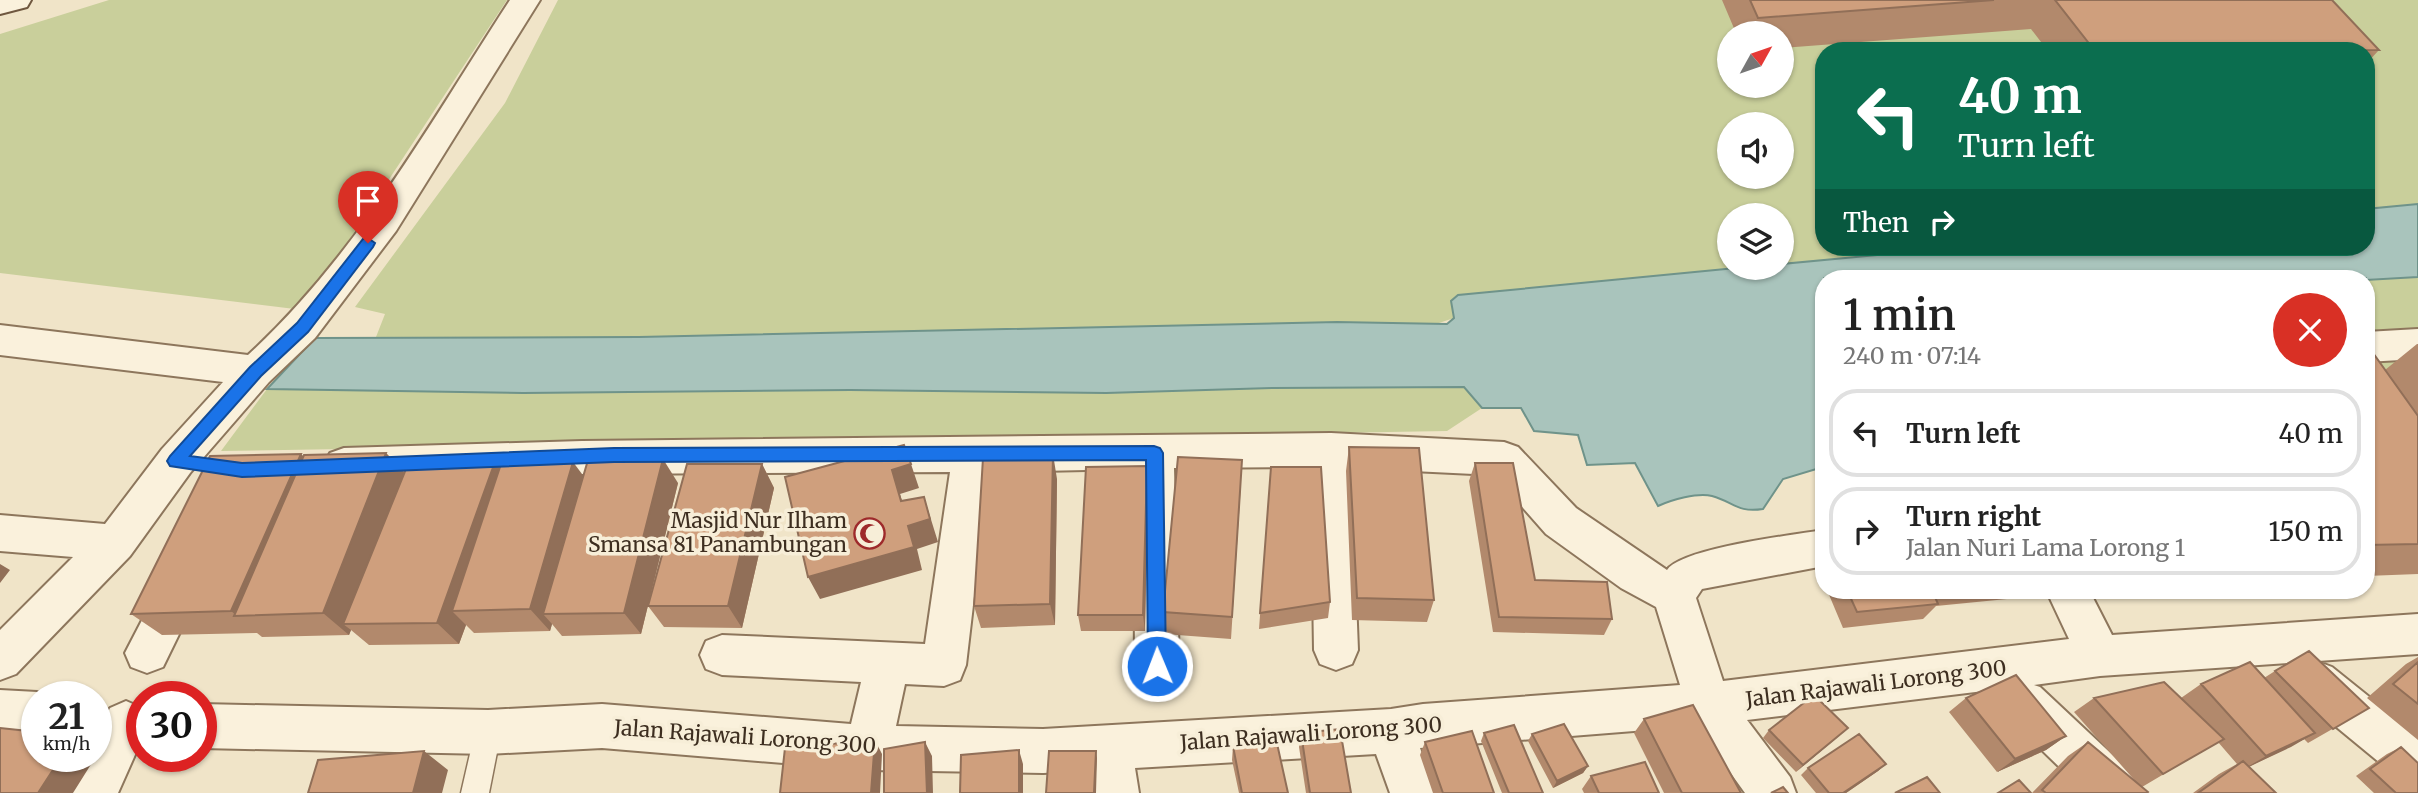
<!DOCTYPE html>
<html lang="en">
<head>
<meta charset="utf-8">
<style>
  body { margin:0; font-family:Merriweather,serif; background:#f2f2f2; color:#222; height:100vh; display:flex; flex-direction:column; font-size:26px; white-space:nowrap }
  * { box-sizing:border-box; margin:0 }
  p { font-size:23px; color:#767676 }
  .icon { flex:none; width:38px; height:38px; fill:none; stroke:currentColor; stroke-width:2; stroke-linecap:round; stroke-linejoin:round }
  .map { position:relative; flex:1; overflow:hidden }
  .details { position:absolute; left:1815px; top:270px; width:560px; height:329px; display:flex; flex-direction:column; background:#fff; border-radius:28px; box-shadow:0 2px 5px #0004 }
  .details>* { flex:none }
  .banner { position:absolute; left:1815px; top:42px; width:560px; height:214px; border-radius:28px; box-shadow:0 2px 5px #0004; background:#0b6e4f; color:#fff; overflow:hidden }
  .needle { width:46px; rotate:50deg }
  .tools { position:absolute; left:1717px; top:21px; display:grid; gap:14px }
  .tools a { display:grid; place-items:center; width:77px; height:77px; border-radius:50%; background:#fff; box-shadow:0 2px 5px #0004; font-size:35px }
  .speed { position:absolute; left:21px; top:681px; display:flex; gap:14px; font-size:35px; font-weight:700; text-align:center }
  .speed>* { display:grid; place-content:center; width:91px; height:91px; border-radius:50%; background:#fff; box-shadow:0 2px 5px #0004; line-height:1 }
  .speed small { font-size:18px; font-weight:400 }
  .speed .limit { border:10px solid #d22; background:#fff; color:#111 }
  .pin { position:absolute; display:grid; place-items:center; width:60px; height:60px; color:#fff; margin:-72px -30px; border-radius:50% 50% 50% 0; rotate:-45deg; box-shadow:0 0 7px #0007 }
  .pin .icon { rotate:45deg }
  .me { position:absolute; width:77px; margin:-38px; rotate:359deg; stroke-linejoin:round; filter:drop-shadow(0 0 5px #0008) }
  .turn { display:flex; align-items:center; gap:24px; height:147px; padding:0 28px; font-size:32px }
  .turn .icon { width:91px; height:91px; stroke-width:2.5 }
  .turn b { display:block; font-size:49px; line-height:60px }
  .then { display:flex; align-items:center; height:66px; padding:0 28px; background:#0003; gap:14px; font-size:26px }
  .round { display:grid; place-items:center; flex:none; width:74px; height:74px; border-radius:37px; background:#f2f2f2 }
  .headline { display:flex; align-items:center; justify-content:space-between; height:119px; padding:0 28px }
  h1 { font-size:42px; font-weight:600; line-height:52px }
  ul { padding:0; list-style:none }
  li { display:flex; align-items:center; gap:21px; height:88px; margin:0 14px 10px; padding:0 14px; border:4px solid #e0e0e0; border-radius:28px }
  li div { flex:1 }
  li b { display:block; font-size:26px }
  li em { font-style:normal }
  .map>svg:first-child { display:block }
  .green { fill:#c9cf9b; fill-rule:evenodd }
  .water { fill:#a9c4bc; stroke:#6f938a; stroke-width:2 }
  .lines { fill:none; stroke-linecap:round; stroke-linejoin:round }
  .service-casing { stroke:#8d765c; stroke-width:3 }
  .minor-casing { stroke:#8d765c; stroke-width:4 }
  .secondary-casing { stroke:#6f573f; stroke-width:4 }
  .service { fill:#faf1dc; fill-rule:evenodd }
  .minor { fill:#faf1dc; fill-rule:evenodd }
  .secondary { fill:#faf1dc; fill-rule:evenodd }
  .wall { fill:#b2896c }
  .shaded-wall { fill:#916f58 }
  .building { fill:#cf9f7d; stroke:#916f58; stroke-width:2 }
  .route { fill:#1a73e8; stroke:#114b97; stroke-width:2 }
  .labels { text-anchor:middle; stroke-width:7; stroke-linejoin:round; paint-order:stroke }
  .poi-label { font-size:21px; fill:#3d2e20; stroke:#f7eed8; text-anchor:end }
  .street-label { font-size:21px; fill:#3d2e20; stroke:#f7eed8 }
</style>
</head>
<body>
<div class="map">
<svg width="2418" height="793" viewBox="0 0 2418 793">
  <rect width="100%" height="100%" fill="#f0e4c8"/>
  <!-- green -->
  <path class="green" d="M109 0H507L303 310 0 273V34Z
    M558 0H2418V204L2366 209V51H1824V247H1962L1782 264V215H1729V268H1736L1458 295 1454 318 1436 324 1337 322 639 337H376L385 314 355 307 505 103ZM1729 33H1782V86H1729ZM1729 124H1782V177H1729Z
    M2418 277V371L2366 374V280Z
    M1464 387 1482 408 1447 431 221 451 267 389 523 393 850 390 1106 393 1272 388Z"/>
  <!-- water -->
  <path class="water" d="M2418 204V277L2366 280V278H1824L1823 467 1783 479 1763 509C1737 513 1734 502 1712 496 1698 492 1671 500 1658 506L1635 463 1587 465 1578 435 1534 431 1521 408H1482L1464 387 1272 388 1106 393 850 390 523 393 267 389 315 338 639 337 1337 322 1447 324 1454 318 1451 301 1458 295 1736 268H1782V264L1962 247H2366V209Z"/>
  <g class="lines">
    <defs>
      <path id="service" d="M488 719 498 723 501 732 489 793H461L475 732 478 723Z"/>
      <path id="minor" d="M510 0H540L396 231 315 338 269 382 190 473 130 556 16 674 0 680V630L73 557 0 551V515L105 524 162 449 223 382 0 355V325L248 355C357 255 430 123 510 0Z
        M2418 329V359L2366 362V332Z
        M1331 433 1504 442 1518 447 1576 508 1667 570C1682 548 1793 535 1824 530V566L1702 589 1696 598 1723 681 2069 639 2046 590H2089L2112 635 2418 614V654L2100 676 2034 685 2040 687 2136 777 2142 793H2086L2008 717 2002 702 2008 688 1747 720 1790 777 1796 793H1745L1697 726 1420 748 1436 793H1390L1376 754 1135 768 1139 793H1093L1089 771 1043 773 868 770 602 748 488 754 201 748V704L488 710 602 704 851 724 861 682 722 675 706 669 700 655 706 641 722 635 925 644 950 472 582 474 344 482 330 477 324 465 330 453 344 448 582 441ZM1307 467H1311L1314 650 1320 664 1336 670 1352 664 1358 650 1351 468 1494 475 1546 534 1621 588 1656 607 1680 685 1423 704 1391 709 1043 729 896 726 905 684 944 686 960 680 966 665 988 477 985 472 1134 469 1135 666 1141 681 1157 687 1173 681 1179 666 1174 468Z
        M182 566 197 572 203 585 163 667 147 673 131 667 125 653 167 572Z
        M2316 661 2332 667 2418 736V788L2402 781 2300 697 2294 682 2300 667Z
        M0 690 37 692 47 696H37V735L0 732Z
        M126 701 142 708V739L118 793H71L87 756H96V737L110 708Z"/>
      <path id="secondary" d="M0 0H31L27 7 0 14Z"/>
    </defs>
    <!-- service casing -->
    <use href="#service" class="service-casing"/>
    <!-- minor casing -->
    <use href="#minor" class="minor-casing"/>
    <!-- secondary casing -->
    <use href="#secondary" class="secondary-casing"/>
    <!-- service -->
    <use href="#service" class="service"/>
    <!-- minor -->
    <use href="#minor" class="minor"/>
    <!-- secondary -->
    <use href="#secondary" class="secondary"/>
  </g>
  <!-- wall -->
  <path class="wall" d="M1722 0H2332L2379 50 2366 64V51H2048L2031 29 1782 48V33H1736Z
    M2417 344H2418V574L2366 576V346L2385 370Z
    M1349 447 1434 600 1427 622 1352 620 1346 471Z
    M386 453 405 472 501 465 583 476 678 483 641 634 562 636 552 624 550 631 474 633 466 625 459 644 369 645 351 630 349 635 262 637 257 633 162 635 131 614 303 457Z
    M1475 463 1535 580 1612 619 1604 635 1493 632 1469 481Z
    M762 464 774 488 742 628 664 627 648 606Z
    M1271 467 1330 602 1328 618 1259 629Z
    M1057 479 1055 625 981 628 974 606Z
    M1148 484 1145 631H1081L1078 615Z
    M1241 484 1231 639 1164 634 1163 612Z
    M1827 590H2026L2017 598 1936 606 1923 619 1843 628Z
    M2115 590H2267L2264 592 2119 597Z
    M2418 657V740L2367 698 2406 664Z
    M2275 671 2369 708 2308 743 2304 739 2249 767 2276 793H2193L2219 774 2237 764 2218 742 2142 787 2147 793H2032L2068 756 2088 742 2137 783 2074 712 2094 698H2181L2201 684 2264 678Z
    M1966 698 2066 736 2046 750 1997 772 1949 712Z
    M1644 719 1741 793H1664L1634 733Z
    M1848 728 1796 772 1763 738 1769 730Z
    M1301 733 1351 793H1306L1299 747Z
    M1484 733 1543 793H1502L1481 741Z
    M1532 734 1588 766 1583 773 1553 788 1528 741Z
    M1425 742 1494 793H1433L1420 755Z
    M1233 746 1288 793H1239L1232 760Z
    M2401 747 2418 793H2374L2356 776 2387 754Z
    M1886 764 1878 771 1846 793H1816L1801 775 1808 768Z
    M1591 776 1659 793H1584L1582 789Z"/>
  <!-- shaded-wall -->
  <path class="shaded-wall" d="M386 453 408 477 343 624 351 630 349 635 323 613Z
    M301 454 326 478 237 616 231 611Z
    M1053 454 1057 479 1055 625 1050 604Z
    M496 459 515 483 452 611 466 625 459 644 437 623Z
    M663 459 678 483 641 634 624 613Z
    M573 462 591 486 543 614 552 624 550 631 530 609Z
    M762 464 774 488 742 628 728 606Z
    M911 464 919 488 900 494 909 525 901 501 892 470Z
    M1147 466 1148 484 1145 631 1143 615Z
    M924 497 938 542 917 549 922 570 820 599 808 577Z
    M0 564 10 570 0 583Z
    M1848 728 1840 735 1796 772 1803 765Z
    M2315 733 2291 747 2242 770 2266 756Z
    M2066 736 2046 750 1997 772 2015 759Z
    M875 740 882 754 880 793H871Z
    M925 742 932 756 933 793H927Z
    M96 748 100 750 73 793H38L62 756H96Z
    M1019 750 1023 764V793H1019Z
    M424 751 448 770 442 793H413Z
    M1096 751 1097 758 1096 793H1094Z
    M1886 764 1878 771 1846 793H1843Z
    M1588 766 1583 773 1553 788 1557 781Z"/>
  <!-- building -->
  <path class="building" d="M1750 0H1994L1758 18Z
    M2055 0H2332L2379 50 2095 51Z
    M2366 346H2368L2418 416V544L2366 545Z
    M904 445 911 464 892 470 901 501 924 497 930 519 908 526 914 547 808 577 785 477Z
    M1349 447 1419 448 1434 600 1357 598Z
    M386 453 323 613 234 616 304 455Z
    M301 454 231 611 131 614 210 456Z
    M1053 454 1050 604 974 606 983 458Z
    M1178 457 1242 460 1232 617 1163 612Z
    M410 459H496L437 623 343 624Z
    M663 459 624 613 543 614 588 460Z
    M573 462 530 609 452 611 501 464Z
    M1475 463H1513L1535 580 1607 582 1612 619 1499 617Z
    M687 464H762L728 606H648Z
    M1147 466 1143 615H1078L1086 467Z
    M1271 467H1321L1330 602 1260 613Z
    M1847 590H1932L1938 604 1857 612Z
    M2309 651 2369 708 2333 729 2275 671Z
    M2250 662 2315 733 2266 756 2201 684Z
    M2418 662V704L2393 684Z
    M2016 675 2066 736 2015 759 1966 698Z
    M2164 682 2224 739 2163 774 2094 698Z
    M1814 695 1848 728 1803 765 1769 730Z
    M1693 705 1741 793H1682L1644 719Z
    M1564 724 1588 766 1557 781 1532 734Z
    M1514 725 1543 793H1509L1484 733Z
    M0 728 37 732V756H62L38 793H0Z
    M1340 729 1351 793H1310L1301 733Z
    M1472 731 1494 793H1443L1425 742Z
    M1859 734 1886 764 1843 793H1829L1808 768Z
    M1276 739 1288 793H1242L1233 746Z
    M875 740 871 793H780L785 748Z
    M925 742 927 793H884V749Z
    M2088 742 2148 792 2147 793H2046L2042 790Z
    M2401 747 2418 763V793H2396L2370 769Z
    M1019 750V793H960L961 755Z
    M424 751 413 793H308L318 760Z
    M1049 751H1096L1094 793H1046Z
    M2243 761 2276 793H2198Z
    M1645 762 1659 793H1599L1591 776Z
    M1927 777 1940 793H1895Z
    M2019 780 2031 793H1998Z
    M1783 787 1788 793H1771Z"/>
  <!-- route -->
  <path class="route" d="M368 238 375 243 373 247 308 332 261 376 190 456 242 463 614 448 1154 446 1160 448 1163 453 1166 666 1164 672 1157 675 1151 672 1148 666 1146 460 614 462 242 477 170 466 167 461 170 456 250 367 297 323 363 239Z"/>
  <!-- icons -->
  <defs>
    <symbol id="mosque-ring" viewBox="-11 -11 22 22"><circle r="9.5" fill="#f7eed8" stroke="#9e2a2b" stroke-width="1.5"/><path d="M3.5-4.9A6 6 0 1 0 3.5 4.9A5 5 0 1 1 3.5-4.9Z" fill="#9e2a2b"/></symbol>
  </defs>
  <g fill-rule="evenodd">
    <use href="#mosque-ring" x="852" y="516" width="35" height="35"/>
  </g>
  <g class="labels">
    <!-- poi labels -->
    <g class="poi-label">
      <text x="847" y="528">Masjid Nur Ilham<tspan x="847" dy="24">Smansa 81 Panambungan</tspan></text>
    </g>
    <!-- street labels -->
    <g class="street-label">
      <text transform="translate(1876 684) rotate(-7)" y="7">Jalan Rajawali Lorong 300</text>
      <text transform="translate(1311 734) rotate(-4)" y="7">Jalan Rajawali Lorong 300</text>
      <text transform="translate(745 737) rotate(4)" y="7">Jalan Rajawali Lorong 300</text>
    </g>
  </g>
</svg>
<div class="tools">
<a><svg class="needle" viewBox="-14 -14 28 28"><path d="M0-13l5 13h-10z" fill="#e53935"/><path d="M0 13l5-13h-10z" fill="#767676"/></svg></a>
<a><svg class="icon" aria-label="sound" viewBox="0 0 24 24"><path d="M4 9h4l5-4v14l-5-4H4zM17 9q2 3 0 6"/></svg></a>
<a><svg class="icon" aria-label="layers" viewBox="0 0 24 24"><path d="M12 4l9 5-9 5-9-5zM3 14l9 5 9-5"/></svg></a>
</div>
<div class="speed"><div>21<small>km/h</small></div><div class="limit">30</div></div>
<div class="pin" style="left:368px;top:243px;background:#d93025"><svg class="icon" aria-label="arrive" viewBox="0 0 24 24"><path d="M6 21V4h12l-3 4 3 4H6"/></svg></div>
<svg class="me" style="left:1157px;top:666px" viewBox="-20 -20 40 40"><circle r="17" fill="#1a73e8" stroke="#fff" stroke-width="3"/><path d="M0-11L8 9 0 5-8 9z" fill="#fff"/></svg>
<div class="banner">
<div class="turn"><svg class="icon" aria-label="left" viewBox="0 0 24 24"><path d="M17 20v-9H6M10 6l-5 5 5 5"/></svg><div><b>40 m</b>Turn left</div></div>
<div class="then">Then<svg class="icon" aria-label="right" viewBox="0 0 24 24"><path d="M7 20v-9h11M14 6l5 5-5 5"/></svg></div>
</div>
<section class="details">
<div class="headline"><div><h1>1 min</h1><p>240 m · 07:14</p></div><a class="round" style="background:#d93025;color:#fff"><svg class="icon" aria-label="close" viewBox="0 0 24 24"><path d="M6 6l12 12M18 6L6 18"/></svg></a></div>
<ul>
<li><svg class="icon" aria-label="left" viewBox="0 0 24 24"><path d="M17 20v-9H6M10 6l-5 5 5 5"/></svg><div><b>Turn left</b></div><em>40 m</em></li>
<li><svg class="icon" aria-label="right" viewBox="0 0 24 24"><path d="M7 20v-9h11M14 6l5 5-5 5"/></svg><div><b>Turn right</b><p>Jalan Nuri Lama Lorong 1</p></div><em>150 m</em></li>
</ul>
</section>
</div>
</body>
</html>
